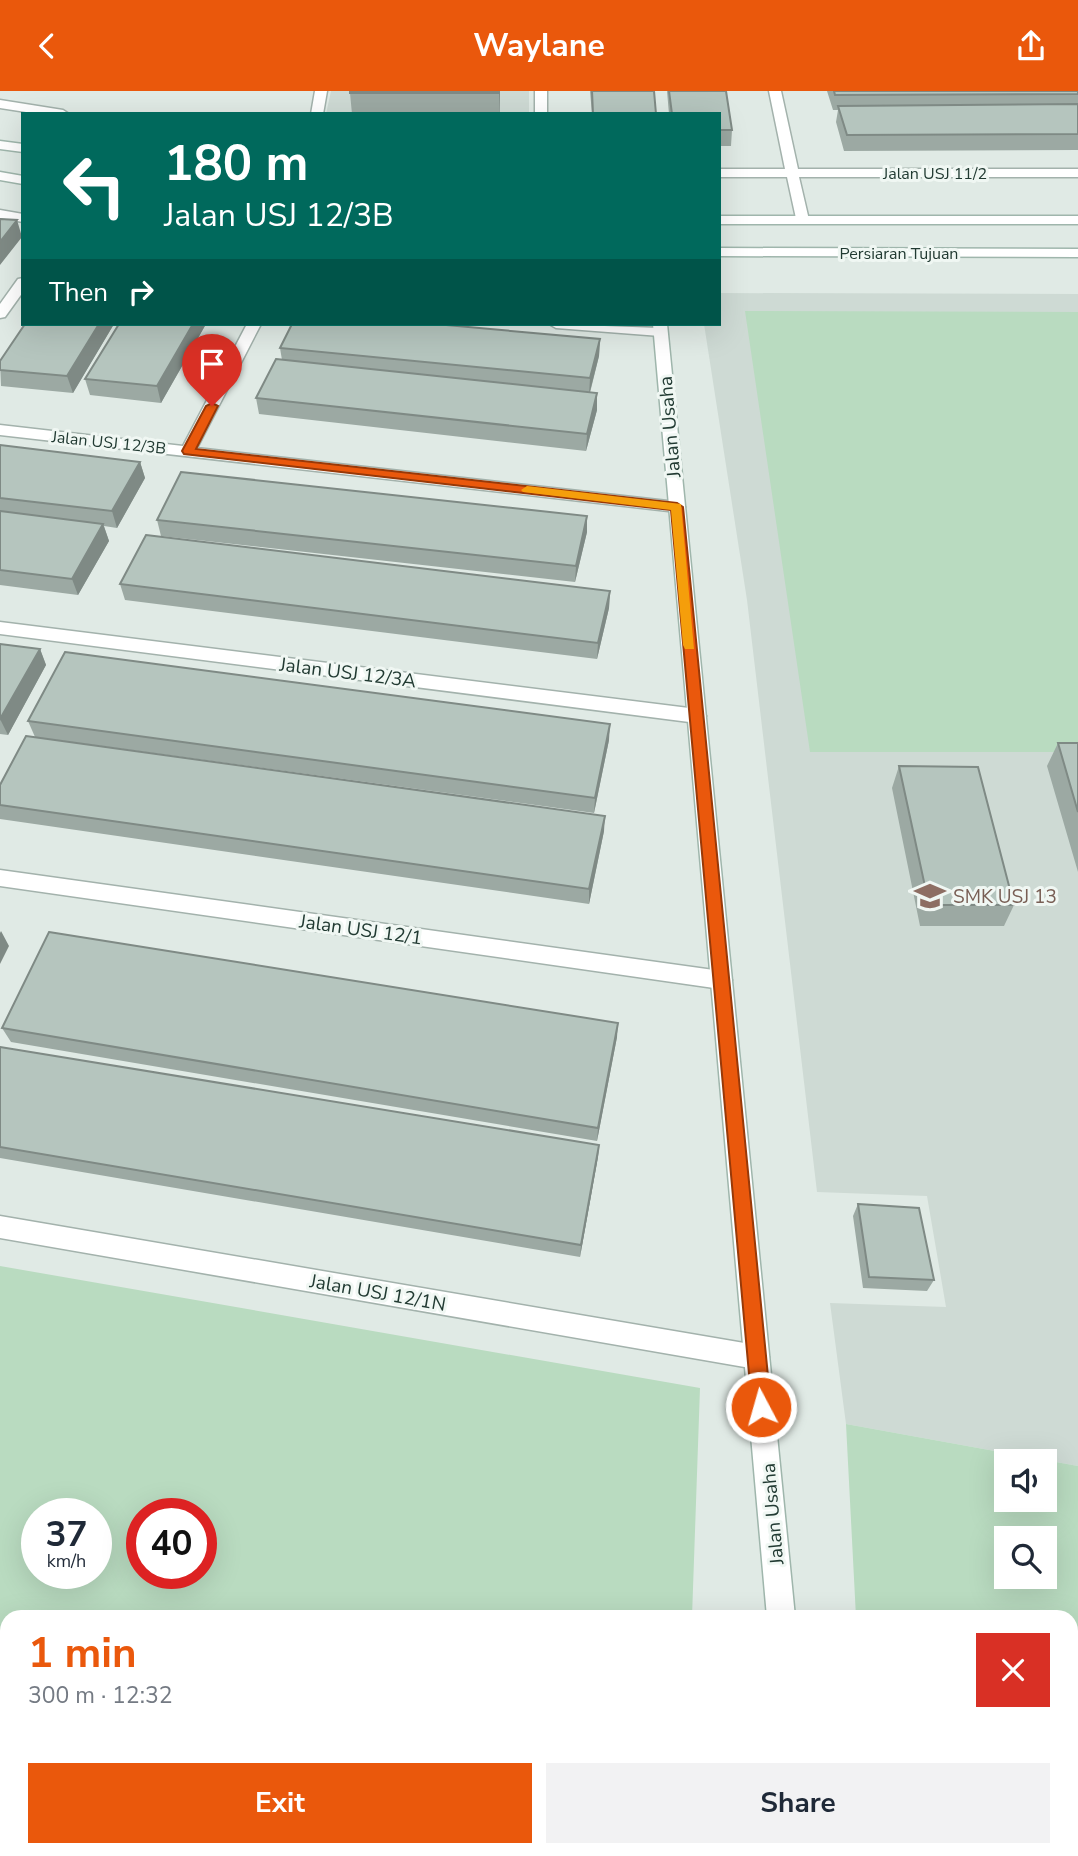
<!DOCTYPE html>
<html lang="en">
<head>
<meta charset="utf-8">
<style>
  body { margin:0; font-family:"Nunito Sans",sans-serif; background:#f2f2f3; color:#1f2937; height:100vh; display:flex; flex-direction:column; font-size:26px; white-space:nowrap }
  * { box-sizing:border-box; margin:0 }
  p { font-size:23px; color:#747a83 }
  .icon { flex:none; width:38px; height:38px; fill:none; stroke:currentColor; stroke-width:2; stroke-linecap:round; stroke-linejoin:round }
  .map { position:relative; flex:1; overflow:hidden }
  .drawer { position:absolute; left:0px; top:1519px; width:1078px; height:247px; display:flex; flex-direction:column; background:#fff; border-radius:21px 21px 0 0; box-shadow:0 7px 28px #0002 }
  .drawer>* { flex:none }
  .guide { position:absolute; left:21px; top:21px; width:700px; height:214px; border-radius:0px; box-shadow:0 7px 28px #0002; background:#00695c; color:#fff; overflow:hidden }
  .tools { position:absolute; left:994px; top:1358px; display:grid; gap:14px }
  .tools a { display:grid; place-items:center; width:63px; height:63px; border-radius:0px; background:#fff; box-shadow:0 7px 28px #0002; font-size:35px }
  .speed { position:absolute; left:21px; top:1407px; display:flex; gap:14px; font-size:35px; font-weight:700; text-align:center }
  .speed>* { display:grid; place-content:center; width:91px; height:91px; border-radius:50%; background:#fff; box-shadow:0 7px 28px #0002; line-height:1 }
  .speed small { font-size:18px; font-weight:400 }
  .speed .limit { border:10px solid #d22; background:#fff; color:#111 }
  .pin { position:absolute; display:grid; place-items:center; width:60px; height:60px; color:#fff; margin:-72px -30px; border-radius:50% 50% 50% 0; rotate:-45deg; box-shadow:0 0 7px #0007 }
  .pin .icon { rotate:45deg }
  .me { position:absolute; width:77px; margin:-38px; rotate:354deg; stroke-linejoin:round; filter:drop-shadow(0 0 5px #0008) }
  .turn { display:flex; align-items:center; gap:24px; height:147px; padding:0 28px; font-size:32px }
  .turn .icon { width:91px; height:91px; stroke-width:2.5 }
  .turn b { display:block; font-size:49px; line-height:60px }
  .then { display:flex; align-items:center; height:66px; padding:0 28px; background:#0003; gap:14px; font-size:26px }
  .round { display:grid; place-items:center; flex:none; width:74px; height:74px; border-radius:0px; background:#f2f2f3 }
  .summary { display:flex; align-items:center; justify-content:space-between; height:119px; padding:0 28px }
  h1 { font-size:42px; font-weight:700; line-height:52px; color:#ea580c }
  .cta { display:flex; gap:14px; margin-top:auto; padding:14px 28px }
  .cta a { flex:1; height:80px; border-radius:0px; background:#ea580c; color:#fff; font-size:28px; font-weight:700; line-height:80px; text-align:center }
  .cta a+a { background:#f2f2f3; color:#1f2937 }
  header { display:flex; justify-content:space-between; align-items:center; height:91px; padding:0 28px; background:#ea580c; color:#fff; font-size:32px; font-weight:700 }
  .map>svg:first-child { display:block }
  .built { fill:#cedad4 }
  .green { fill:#b9dbc0; fill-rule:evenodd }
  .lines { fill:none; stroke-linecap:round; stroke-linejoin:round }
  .street-casing { stroke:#a3b2ac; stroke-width:3 }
  .secondary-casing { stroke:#9fb6ac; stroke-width:3 }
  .street { fill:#fff; fill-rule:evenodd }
  .secondary { fill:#fff; fill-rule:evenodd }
  .wall { fill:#9ca9a3 }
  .shaded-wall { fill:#7f8a85 }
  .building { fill:#b5c5be; stroke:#7f8a85; stroke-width:2 }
  .route { fill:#ea580c; stroke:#983908; stroke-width:2 }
  .slow { fill:#f59e0b }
  .labels { text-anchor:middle; stroke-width:6; stroke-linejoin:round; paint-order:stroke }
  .far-street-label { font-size:16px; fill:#213a32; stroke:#f0f7f3 }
  .street-label { font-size:19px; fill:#213a32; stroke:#f0f7f3 }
  .education-label { font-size:19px; fill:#785e54; stroke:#f0f7f3; text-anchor:start }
</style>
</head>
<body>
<header><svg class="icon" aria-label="back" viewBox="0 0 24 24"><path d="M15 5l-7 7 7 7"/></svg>Waylane<svg class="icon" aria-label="share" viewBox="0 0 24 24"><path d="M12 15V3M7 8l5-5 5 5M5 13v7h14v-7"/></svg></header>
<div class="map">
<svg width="1078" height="1765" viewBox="0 0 1078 1765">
  <rect width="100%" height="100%" fill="#e0eae5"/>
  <!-- built -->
  <path class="built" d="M331 0H529V23H326Z
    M719 202 1078 203V1375L846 1333 830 1212 946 1216 927 1105 817 1101 747 509 704 233H719Z"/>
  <!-- green -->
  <path class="green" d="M745 220 1078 221V661H810Z
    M0 1175 700 1297 692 1526H7V1570L0 1568ZM37 1423H96V1482H37ZM142 1423H201V1482H142Z
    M846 1333 1078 1375V1750L1071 1749V1526H856ZM1006 1370H1045V1409H1006ZM1006 1447H1045V1486H1006Z"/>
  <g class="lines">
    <defs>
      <path id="street" d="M315 0H327L323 23H311Z
        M535 0H547V23H535Z
        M769 0H781L798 78H1078V86H799L809 129 797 132 787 86H719V78H785Z
        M0 9 63 19 69 23H39L0 17Z
        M0 119 23 123V131L0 127Z
        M23 187V201L5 226 0 227V213L18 188Z
        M247 233H261L197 357 677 411 685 416 677 421 0 344V334L183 355Z
        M549 233 660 237 667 241 660 245 556 237Z
        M0 531 697 618 706 625 697 632 0 543Z
        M0 779 721 880 728 883 732 889 728 895 721 898 0 795Z
        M0 1125 756 1254 765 1257 769 1266 765 1275 756 1278 0 1147Z"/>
      <path id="secondary" d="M0 50 23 53V61L0 58Z
        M0 81 23 85V93L0 89Z
        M719 125H1078V133H719Z
        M719 157 1078 158V166L719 165Z
        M653 233H667L795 1526H767Z
        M787 1759H817L818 1765H788Z"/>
    </defs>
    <!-- street casing -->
    <use href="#street" class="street-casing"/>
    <!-- secondary casing -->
    <use href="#secondary" class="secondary-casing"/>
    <!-- street -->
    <use href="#street" class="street"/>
    <!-- secondary -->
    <use href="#secondary" class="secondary"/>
  </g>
  <!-- wall -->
  <path class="wall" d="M500 0V23H352L350 2Z
    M590 0H654L656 23H592Z
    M667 0H726L732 39 731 55H719V23H669Z
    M827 0H1078V59L844 60 836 31 838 19H833Z
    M25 233H114L73 302 1 295 0 270Z
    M206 233 161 312 90 304 85 288Z
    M600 248 599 265 590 302 597 319 586 360 259 323 256 307 282 269 280 257Z
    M0 354 140 371 145 387 117 437 104 435 109 450 78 504 0 494Z
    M157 429 587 441 575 491 161 445Z
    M120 493 610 500 609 517 597 568 125 509Z
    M0 553 40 558 46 574 8 644 0 643Z
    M28 630 609 649 594 722 35 646Z
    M1058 652H1078V781L1047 675Z
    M899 675 1014 814 1004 835H920L892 697Z
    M0 694 604 740 589 813 0 728Z
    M2 937 617 946 597 1050 11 951Z
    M0 956 599 1054 598 1066 580 1166 0 1067Z
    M858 1113 934 1189 927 1200 863 1197 853 1125Z"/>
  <!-- shaded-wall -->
  <path class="shaded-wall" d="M499 0H500V23Z
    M17 129 22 146 0 174V151Z
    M99 233H114L73 302 67 285Z
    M193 233H206L161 312 157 295Z
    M600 248 599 265 589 304 590 287Z
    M597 302V319L586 360 587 343Z
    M140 371 145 387 117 437 112 420Z
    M587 425V441L575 491 576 475Z
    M103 433 109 450 78 504 72 488Z
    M610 500 609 517 597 568 598 552Z
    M40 558 46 574 8 644 0 628Z
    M610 633 609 649 594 722 595 707Z
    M605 725 604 740 589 813V798Z
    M1 840 9 855 0 873V842Z
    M618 932 617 946 597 1050 598 1037Z
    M599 1054 598 1066 580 1166 581 1154Z"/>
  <!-- building -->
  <path class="building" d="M350 0H499V2H350Z
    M592 0H654L656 23H593Z
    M669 0H726L732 39H719V23H672Z
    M834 0H1078V3L835 4Z
    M1078 13V43L847 44 838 15Z
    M0 128 17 129 0 151Z
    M25 233H99L67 285 0 279V270Z
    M119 233H193L157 295 85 288Z
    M292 233H435L600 248 590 287 280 257Z
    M276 268 597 302 587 343 256 307Z
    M0 354 140 371 112 420 0 407Z
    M181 381 587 425 576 475 157 429Z
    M0 420 103 433 72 488 0 479Z
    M146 444 610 500 598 552 120 493Z
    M0 553 40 558 0 628Z
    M65 561 610 633 595 707 28 630Z
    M26 645 605 725 589 798 0 714V694Z
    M1058 652H1078V721Z
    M899 675 978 676 1014 814H929Z
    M49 841 618 932 598 1037 2 937Z
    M0 956 599 1054 581 1154 0 1056Z
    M858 1113 919 1117 934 1189 869 1186Z"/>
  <!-- route -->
  <path class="route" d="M212 312 218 315 196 358 677 412 683 416 771 1316 768 1323 761 1326 754 1323 752 1316 671 419 184 363 182 360 206 315Z"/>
  <!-- slow -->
  <path class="slow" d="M527 395 681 413 694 558H685L683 554 671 419 523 401 521 399Z"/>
  <!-- icons -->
  <defs>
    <symbol id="school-bare" viewBox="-9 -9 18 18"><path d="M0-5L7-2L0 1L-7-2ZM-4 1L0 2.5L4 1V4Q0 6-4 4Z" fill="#8d6e63" stroke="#f0f7f3" stroke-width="2.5" paint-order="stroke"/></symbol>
  </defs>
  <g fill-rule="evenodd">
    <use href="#school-bare" x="908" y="783" width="44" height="44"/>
  </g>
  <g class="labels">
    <!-- far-street labels -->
    <g class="far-street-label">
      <text x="935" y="88">Jalan USJ 11/2</text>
      <text x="899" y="168">Persiaran Tujuan</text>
      <text transform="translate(109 351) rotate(6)" y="6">Jalan USJ 12/3B</text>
    </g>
    <!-- street labels -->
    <g class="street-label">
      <text transform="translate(669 336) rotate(-95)" y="7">Jalan Usaha</text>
      <text transform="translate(348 581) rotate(7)" y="7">Jalan USJ 12/3A</text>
      <text transform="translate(361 838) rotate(8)" y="7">Jalan USJ 12/1</text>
      <text transform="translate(378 1201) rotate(10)" y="7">Jalan USJ 12/1N</text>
      <text transform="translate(772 1423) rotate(-95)" y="7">Jalan Usaha</text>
    </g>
    <!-- education labels -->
    <g class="education-label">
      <text x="953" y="812">SMK USJ 13</text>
    </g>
  </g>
</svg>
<div class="tools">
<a><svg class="icon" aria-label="sound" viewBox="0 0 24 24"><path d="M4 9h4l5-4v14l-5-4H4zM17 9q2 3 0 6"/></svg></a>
<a><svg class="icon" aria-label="search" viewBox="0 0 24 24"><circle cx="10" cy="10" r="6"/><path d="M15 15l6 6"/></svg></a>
</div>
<div class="speed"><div>37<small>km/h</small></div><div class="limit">40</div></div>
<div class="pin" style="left:212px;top:315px;background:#d93025"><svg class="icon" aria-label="arrive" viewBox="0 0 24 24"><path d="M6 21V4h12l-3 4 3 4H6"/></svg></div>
<svg class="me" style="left:761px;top:1316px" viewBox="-20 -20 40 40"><circle r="17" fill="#ea580c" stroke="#fff" stroke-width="3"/><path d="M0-11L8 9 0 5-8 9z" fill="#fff"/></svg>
<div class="guide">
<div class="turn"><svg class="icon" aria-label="left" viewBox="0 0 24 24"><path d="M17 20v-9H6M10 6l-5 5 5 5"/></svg><div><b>180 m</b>Jalan USJ 12/3B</div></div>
<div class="then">Then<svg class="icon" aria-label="right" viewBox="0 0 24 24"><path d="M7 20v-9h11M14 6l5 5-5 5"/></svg></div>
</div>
<section class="drawer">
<div class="summary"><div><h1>1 min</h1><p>300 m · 12:32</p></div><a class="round" style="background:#d93025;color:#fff"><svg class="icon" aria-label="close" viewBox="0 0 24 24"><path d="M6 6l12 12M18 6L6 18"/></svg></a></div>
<div class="cta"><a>Exit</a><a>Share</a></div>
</section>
</div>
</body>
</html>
